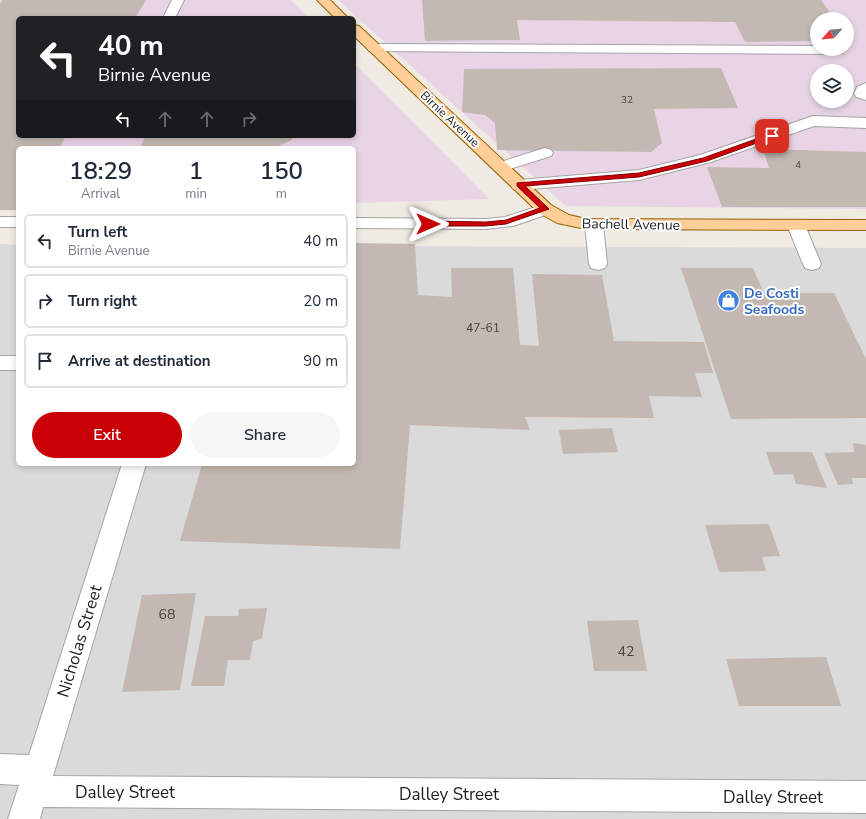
<!DOCTYPE html>
<html lang="en">
<head>
<meta charset="utf-8">
<style>
  body { margin:0; font-family:"Nunito Sans",sans-serif; background:#f6f6f7; color:#1f2937; height:100vh; display:flex; flex-direction:column; font-size:15px; white-space:nowrap }
  * { box-sizing:border-box; margin:0 }
  p { font-size:13px; color:#747a83 }
  .icon { flex:none; width:22px; height:22px; fill:none; stroke:currentColor; stroke-width:2; stroke-linecap:round; stroke-linejoin:round }
  .map { position:relative; flex:1; overflow:hidden }
  .sheet { position:absolute; left:16px; top:146px; width:340px; height:320px; display:flex; flex-direction:column; background:#fff; border-radius:6px; box-shadow:0 2px 6px #0003 }
  .sheet>* { flex:none }
  .hud { position:absolute; left:16px; top:16px; width:340px; height:122px; border-radius:6px; box-shadow:0 2px 6px #0003; background:#202124; color:#fff; overflow:hidden }
  .needle { width:26px; rotate:243deg }
  .tools { position:absolute; left:810px; top:12px; display:grid; gap:8px }
  .tools a { display:grid; place-items:center; width:44px; height:44px; border-radius:50%; background:#fff; box-shadow:0 2px 6px #0003; font-size:20px }
  .pin { position:absolute; display:grid; place-items:center; width:34px; height:34px; color:#fff; margin:-17px; border-radius:8px; box-shadow:0 2px 6px #0006 }
  .me { position:absolute; width:44px; margin:-22px; rotate:90deg; stroke-linejoin:round; filter:drop-shadow(0 0 3px #0008) }
  .turn { display:flex; align-items:center; gap:14px; height:84px; padding:0 16px; font-size:18px }
  .turn .icon { width:52px; height:52px; stroke-width:2.5 }
  .turn b { display:block; font-size:28px; line-height:34px }
  .lanes { display:flex; align-items:center; height:38px; padding:0 16px; background:#0003; justify-content:center; gap:20px; direction:ltr }
  .lanes .off { opacity:.35 }
  .eta { display:flex; justify-content:space-evenly; align-items:center; height:68px; text-align:center }
  .eta b { font-size:24px; font-weight:600; line-height:28px }
  .button { display:flex; gap:8px; margin-top:auto; padding:8px 16px }
  .button a { flex:1; height:46px; border-radius:24px; background:#ca0007; color:#fff; font-size:16px; font-weight:600; line-height:46px; text-align:center }
  .button a+a { background:#f6f6f7; color:#1f2937 }
  ul { padding:0; list-style:none }
  li { display:flex; align-items:center; gap:12px; height:54px; margin:0 8px 6px; padding:0 8px; border:2px solid #e0e1e3; border-radius:6px }
  li div { flex:1 }
  li b { display:block; font-size:15px }
  li em { font-style:normal }
  .map>svg:first-child { display:block }
  .residential { fill:#dbdada }
  .industrial { fill:#e8d4e5; fill-rule:evenodd }
  .building { fill:#c3b9b2 }
  .lines { fill:none; stroke-linecap:round; stroke-linejoin:round }
  .minor-casing { stroke:#a4a4a4; stroke-width:2 }
  .major-casing { stroke:#965f00; stroke-width:2 }
  .minor { fill:#fff; fill-rule:evenodd }
  .major { fill:#fece98; fill-rule:evenodd }
  .route { fill:#ca0007; stroke:#830005 }
  .labels { text-anchor:middle; stroke-width:4; stroke-linejoin:round; paint-order:stroke }
  .far-number-label { font-size:10px; fill:#464442 }
  .far-street-label { font-size:12px; fill:#1d1d1d; stroke:#fff }
  .number-label { font-size:12px; fill:#464442 }
  .street-label { font-size:14px; fill:#1d1d1d; stroke:#fff }
  .shop-label { font-size:14px; font-weight:bold; fill:#366cbe; stroke:#fff; text-anchor:start }
  .near-number-label { font-size:14px; fill:#464442 }
  .near-street-label { font-size:17px; fill:#1d1d1d; stroke:#fff }
</style>
</head>
<body>
<div class="map">
<svg width="866" height="819" viewBox="0 0 866 819">
  <rect width="100%" height="100%" fill="#efeae2"/>
  <!-- residential -->
  <path class="residential" d="M0 244 18 245V464H354V246L866 248V819H0Z"/>
  <!-- industrial -->
  <path class="industrial" d="M0 0H291L309 18H18V136H354V63L489 199 354 203V148H18L0 209Z
    M338 0H866V209L566 206ZM817 19H847V49H817ZM817 71H847V101H817Z"/>
  <!-- building -->
  <path class="building" d="M3 0H146L135 18H18V136H66L59 148H18V210H0V4Z
    M422 0H821L834 19H817V41L745 42 735 22 517 20 520 40 425 41Z
    M721 68 738 108 654 109 662 143 651 152 497 150 495 123 485 115 462 112 464 69Z
    M145 136H293L292 140 273 148H140Z
    M763 149 866 152V207H722L707 167 769 168Z
    M354 243 415 244 418 295 452 297 451 268H513L520 345 539 346 532 274 602 275 614 341 704 342 713 373H695L702 397 649 396 654 418 525 417 530 430 410 425 400 549 180 541 202 464H354Z
    M681 268H753L764 293H834L866 359V418L731 419Z
    M612 428 618 452 563 454 559 430Z
    M853 443 866 445V478H852L853 484 838 485 824 453 854 452Z
    M766 452H812L827 488 796 484 793 474 774 475Z
    M769 524 780 556 762 557 766 571 719 572 705 525Z
    M196 593 180 690 122 692 142 595Z
    M267 608 262 639 253 641 250 660H228L224 686H191L205 616H238L239 609Z
    M638 620 647 671H594L587 621Z
    M826 657 841 706H739L726 659Z"/>
  <g class="lines">
    <defs>
      <path id="minor" d="M172 0H184L175 18H163Z
        M374 44 817 46V49L845 50 843 53 838 54 369 51 367 48 369 45Z
        M866 83V100L856 97 854 94 857 87Z
        M813 116 866 118V128L814 126 711 162 639 180 519 190 513 189 511 185 513 181 519 180 639 170 700 155Z
        M545 148 551 150 553 153 551 156 500 172 494 170 492 167 494 164Z
        M545 204 551 205 554 209 551 213 513 226 486 229 354 228V218L486 219 505 217Z
        M0 217H18V227H0Z
        M594 219 600 220 603 224 607 264 605 268 598 270 591 268 589 264 585 224 588 220Z
        M796 220 802 221 805 225 821 264 819 268 812 270 805 268 803 264 787 225 790 221Z
        M0 356H18V370H0Z
        M122 464H146L53 776 866 781V813L43 807 40 819H8L19 785 0 784V754L29 755Z"/>
      <path id="major" d="M317 0H330L348 18H335Z
        M354 25 359 26 551 205 569 215 586 219 866 220V230L586 229 557 223 539 213 354 36Z"/>
    </defs>
    <!-- minor casing -->
    <use href="#minor" class="minor-casing"/>
    <!-- major casing -->
    <use href="#major" class="major-casing"/>
    <!-- minor -->
    <use href="#minor" class="minor"/>
    <!-- major -->
    <use href="#major" class="major"/>
  </g>
  <!-- route -->
  <path class="route" d="M770 134 776 136 707 161 639 177 525 186 549 209 506 224 486 226H428L424 224 428 221 486 222 506 220 540 208 517 186V183L639 173 703 158Z"/>
  <!-- icons -->
  <defs>
    <symbol id="shop-disc" viewBox="-11 -11 22 22"><circle r="9.5" fill="#3f7fe0" stroke="#fff"/><path d="M-5-2.5h2.3a2.7 3.5 0 0 1 5.4 0H5L5.5 6h-11ZM-1.5-2.5h3a1.5 2.3 0 0 0-3 0Z" fill="#fff"/></symbol>
  </defs>
  <g fill-rule="evenodd">
    <use href="#shop-disc" x="716" y="288" width="25" height="25"/>
  </g>
  <g class="labels">
    <!-- far-number labels -->
    <g class="far-number-label">
      <text x="627" y="103">32</text>
      <text x="798" y="168">4</text>
    </g>
    <!-- far-street labels -->
    <g class="far-street-label">
      <text transform="translate(450 119) rotate(43)" y="4">Birnie Avenue</text>
    </g>
    <!-- number labels -->
    <g class="number-label">
      <text x="483" y="332">47-61</text>
    </g>
    <!-- street labels -->
    <g class="street-label">
      <text transform="translate(631 224) rotate(1)" y="5">Bachell Avenue</text>
    </g>
    <!-- shop labels -->
    <g class="shop-label">
      <text x="744" y="298">De Costi<tspan x="744" dy="16">Seafoods</tspan></text>
    </g>
    <!-- near-number labels -->
    <g class="near-number-label">
      <text x="167" y="619">68</text>
      <text x="626" y="656">42</text>
    </g>
    <!-- near-street labels -->
    <g class="near-street-label">
      <text transform="translate(79 641) rotate(-73)" y="6">Nicholas Street</text>
      <text x="125" y="798">Dalley Street</text>
      <text x="449" y="800">Dalley Street</text>
      <text x="773" y="803">Dalley Street</text>
    </g>
  </g>
</svg>
<div class="tools">
<a><svg class="needle" viewBox="-14 -14 28 28"><path d="M0-13l5 13h-10z" fill="#e53935"/><path d="M0 13l5-13h-10z" fill="#747a83"/></svg></a>
<a><svg class="icon" aria-label="layers" viewBox="0 0 24 24"><path d="M12 4l9 5-9 5-9-5zM3 14l9 5 9-5"/></svg></a>
</div>
<div class="pin" style="left:772px;top:136px;background:#d93025"><svg class="icon" aria-label="arrive" viewBox="0 0 24 24"><path d="M6 21V4h12l-3 4 3 4H6"/></svg></div>
<svg class="me" style="left:428px;top:224px" viewBox="-20 -20 40 40"><path d="M0-17L14 15 0 8-14 15z" fill="#ca0007" stroke="#fff" stroke-width="4"/></svg>
<div class="hud">
<div class="turn"><svg class="icon" aria-label="left" viewBox="0 0 24 24"><path d="M17 20v-9H6M10 6l-5 5 5 5"/></svg><div><b>40 m</b>Birnie Avenue</div></div>
<div class="lanes"><svg class="icon" aria-label="left" viewBox="0 0 24 24"><path d="M17 20v-9H6M10 6l-5 5 5 5"/></svg><svg class="icon off" aria-label="ahead" viewBox="0 0 24 24"><path d="M12 20V5M6 11l6-6 6 6"/></svg><svg class="icon off" aria-label="ahead" viewBox="0 0 24 24"><path d="M12 20V5M6 11l6-6 6 6"/></svg><svg class="icon off" aria-label="right" viewBox="0 0 24 24"><path d="M7 20v-9h11M14 6l5 5-5 5"/></svg></div>
</div>
<section class="sheet">
<div class="eta">
<div><b>18:29</b><p>Arrival</p></div>
<div><b>1</b><p>min</p></div>
<div><b>150</b><p>m</p></div>
</div>
<ul>
<li><svg class="icon" aria-label="left" viewBox="0 0 24 24"><path d="M17 20v-9H6M10 6l-5 5 5 5"/></svg><div><b>Turn left</b><p>Birnie Avenue</p></div><em>40 m</em></li>
<li><svg class="icon" aria-label="right" viewBox="0 0 24 24"><path d="M7 20v-9h11M14 6l5 5-5 5"/></svg><div><b>Turn right</b></div><em>20 m</em></li>
<li><svg class="icon" aria-label="arrive" viewBox="0 0 24 24"><path d="M6 21V4h12l-3 4 3 4H6"/></svg><div><b>Arrive at destination</b></div><em>90 m</em></li>
</ul>
<div class="button"><a>Exit</a><a>Share</a></div>
</section>
</div>
</body>
</html>
